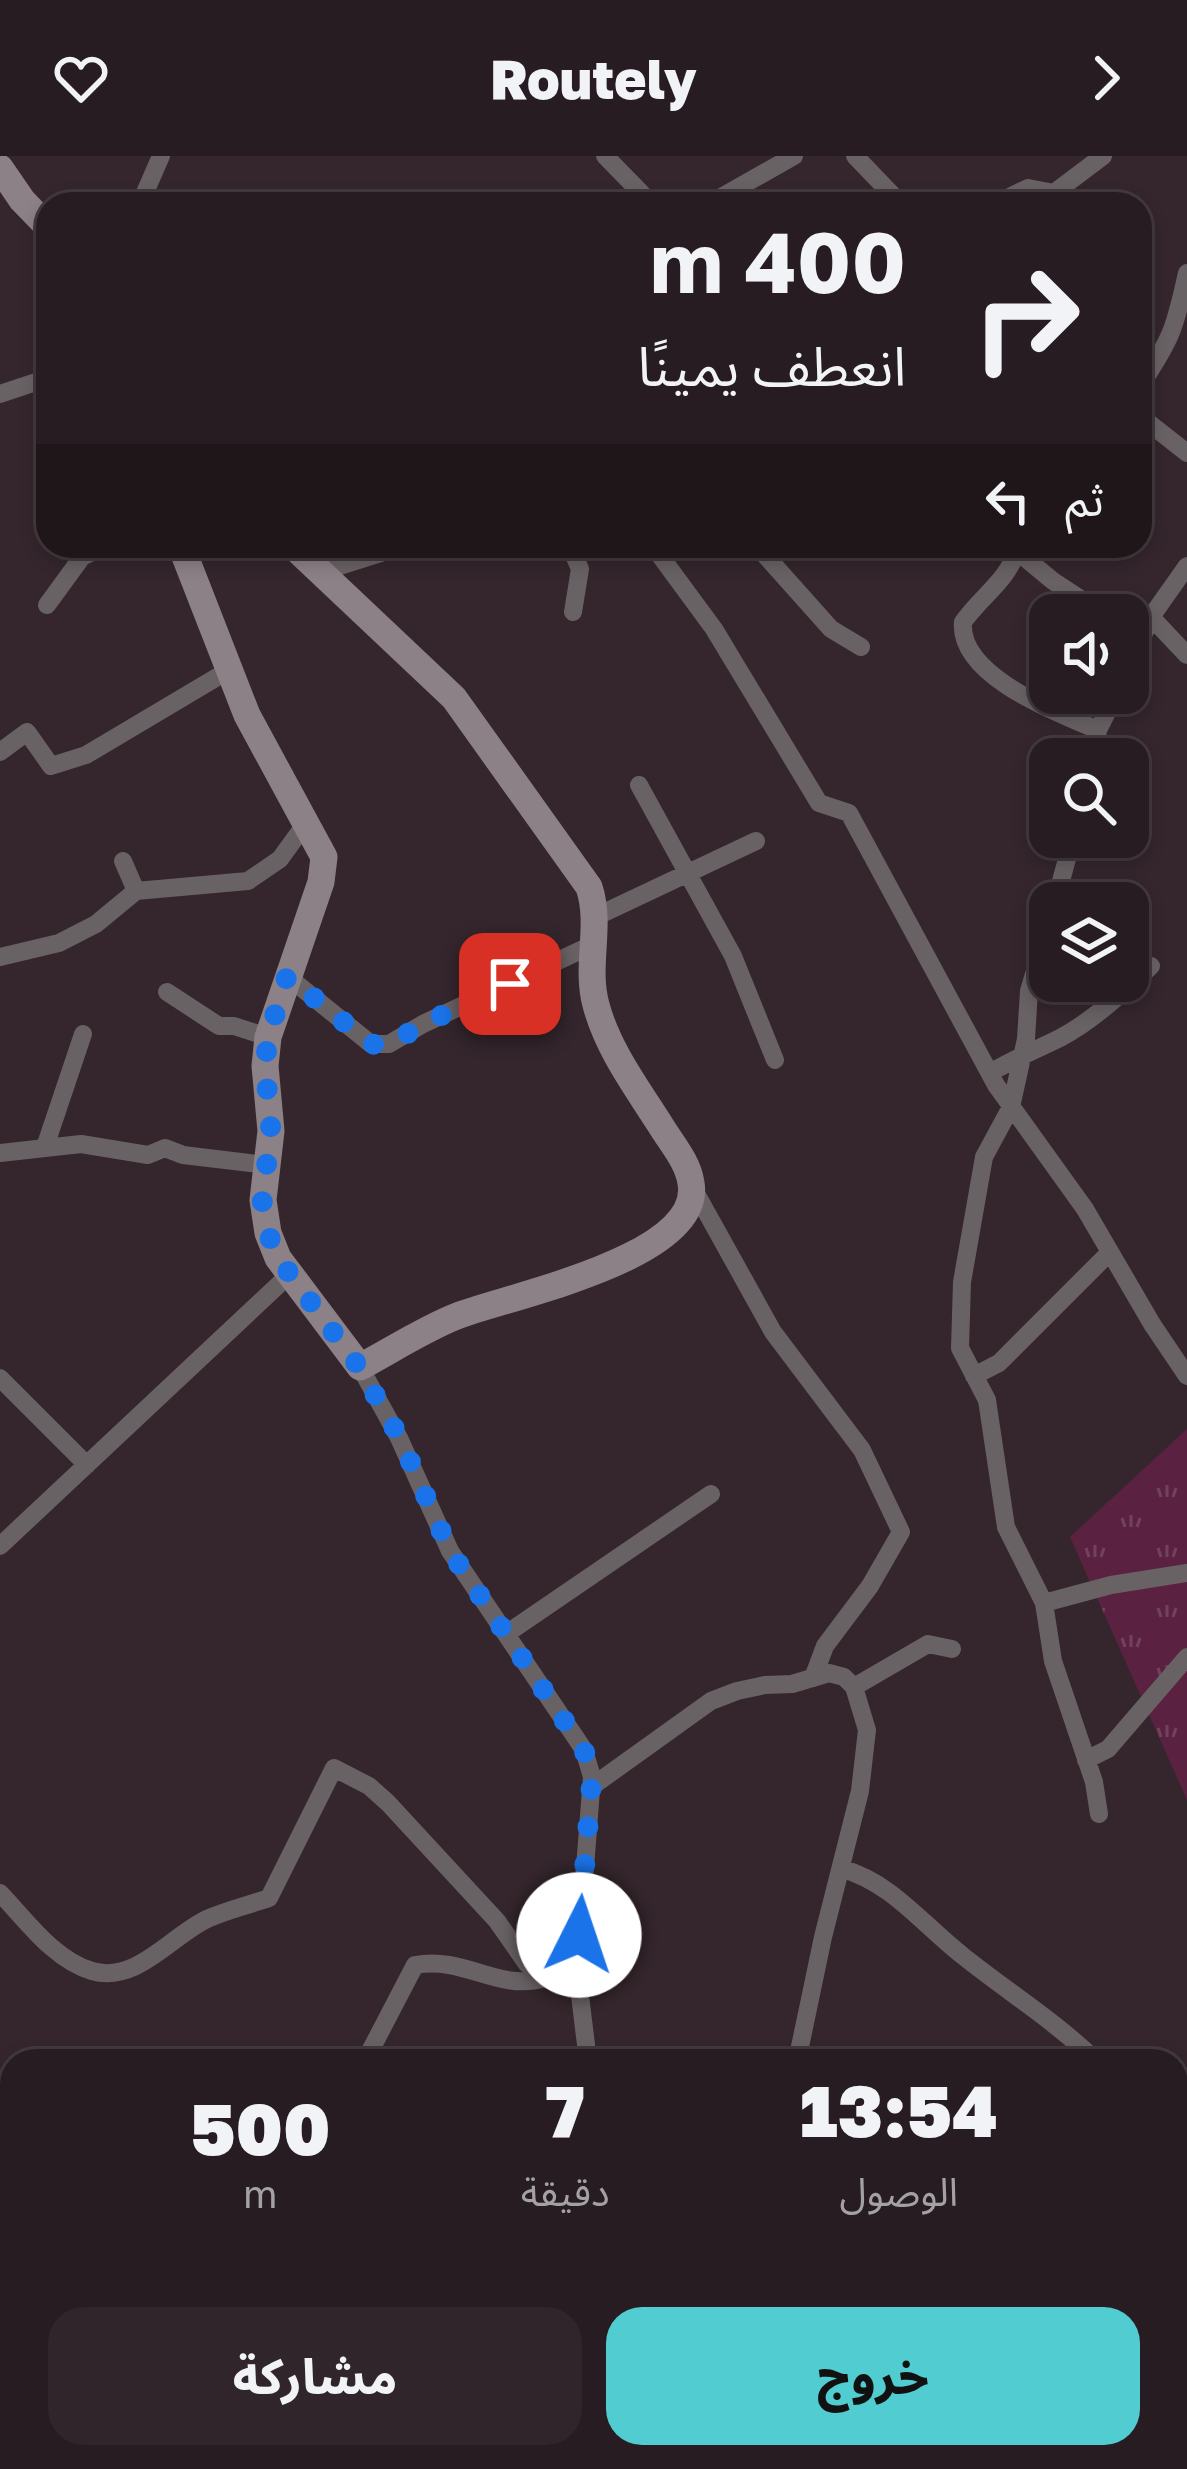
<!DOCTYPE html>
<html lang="ar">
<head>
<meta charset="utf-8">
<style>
  body { margin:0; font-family:"Golos Text","Noto Sans Arabic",sans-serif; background:#2f252a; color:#f1f3f6; direction:rtl; height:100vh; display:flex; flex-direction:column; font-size:45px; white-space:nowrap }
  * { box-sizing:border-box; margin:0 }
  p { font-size:39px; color:#a4a1a5 }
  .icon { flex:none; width:66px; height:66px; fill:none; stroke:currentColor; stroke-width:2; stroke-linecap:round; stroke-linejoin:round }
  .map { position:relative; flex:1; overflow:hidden; direction:ltr }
  .side { position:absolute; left:0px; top:1893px; width:1188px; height:420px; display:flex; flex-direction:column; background:#271c21; border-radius:36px 36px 0 0; box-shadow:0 6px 18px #0003,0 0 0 3px #433a3f; direction:rtl }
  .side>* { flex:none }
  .banner { position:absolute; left:36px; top:36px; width:1116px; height:366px; border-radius:36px; box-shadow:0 6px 18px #0003,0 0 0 3px #433a3f; direction:rtl; background:#271c21; color:#f1f3f6; overflow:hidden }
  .tools { position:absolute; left:1029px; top:438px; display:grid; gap:24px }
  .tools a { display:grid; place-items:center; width:120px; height:120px; border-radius:24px; background:#271c21; box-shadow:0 6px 18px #0003,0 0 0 3px #433a3f; font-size:60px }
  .pin { position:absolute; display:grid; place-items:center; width:102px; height:102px; color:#fff; margin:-51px; border-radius:24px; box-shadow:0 6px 18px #0006 }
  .me { position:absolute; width:132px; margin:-66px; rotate:4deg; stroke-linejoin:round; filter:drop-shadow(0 0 9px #0008) }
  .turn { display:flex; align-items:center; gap:42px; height:252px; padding:0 48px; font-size:54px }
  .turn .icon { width:156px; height:156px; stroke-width:2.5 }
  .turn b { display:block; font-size:84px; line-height:102px }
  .then { display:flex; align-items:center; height:114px; padding:0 48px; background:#0003; gap:24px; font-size:45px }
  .eta { display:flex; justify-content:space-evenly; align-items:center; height:204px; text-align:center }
  .eta b { font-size:72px; font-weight:800; line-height:84px }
  .button { display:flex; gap:24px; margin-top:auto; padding:24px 48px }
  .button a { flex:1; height:138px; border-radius:36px; background:#51ccd1; color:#111; font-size:48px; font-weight:800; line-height:138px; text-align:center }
  .button a+a { background:#2f252a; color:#f1f3f6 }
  header { display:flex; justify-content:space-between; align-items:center; height:156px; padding:0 48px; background:#271c21; font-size:54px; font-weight:800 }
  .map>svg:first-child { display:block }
  .grass { fill:url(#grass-tufts) }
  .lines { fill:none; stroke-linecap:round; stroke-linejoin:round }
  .street { stroke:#696265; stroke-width:18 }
  .secondary { stroke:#8c8186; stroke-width:27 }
  .route { stroke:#1a73e8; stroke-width:21; stroke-dasharray:0 37.8 }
</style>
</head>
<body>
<header><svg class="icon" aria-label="forward" viewBox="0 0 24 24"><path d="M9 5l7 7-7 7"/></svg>Routely<svg class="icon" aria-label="heart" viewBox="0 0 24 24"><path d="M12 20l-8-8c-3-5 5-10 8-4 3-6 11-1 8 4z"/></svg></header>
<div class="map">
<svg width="1187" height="2313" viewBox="0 0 1187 2313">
  <defs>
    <pattern id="grass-tufts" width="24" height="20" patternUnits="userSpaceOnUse" patternTransform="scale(3)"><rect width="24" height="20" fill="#5a2141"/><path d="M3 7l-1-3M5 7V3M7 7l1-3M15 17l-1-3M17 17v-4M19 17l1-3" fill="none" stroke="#72425d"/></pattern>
  </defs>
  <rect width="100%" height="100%" fill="#34262c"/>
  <!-- grass -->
  <path class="grass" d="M1187 1273V1644L1070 1381Z"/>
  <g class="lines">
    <!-- street -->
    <path class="street" d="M605 0 652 48
      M855 0 901 48
      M140 48 161 0
      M709 48 794 0
      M995 48 1028 32 1054 37 1103 0
      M1140 230C1172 182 1175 172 1187 117
      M0 238 48 222
      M1140 260 1187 297
      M570 390 580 413 573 456
      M653 390 714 473 819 647 849 657 996 929 1085 1053 1152 1168 1187 1220
      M757 390 831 473 861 491
      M1020 390C1004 429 986 435 963 466 958 520 1058 557 1098 574
      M1018 396 1053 425 1105 459
      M321 416 403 390
      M47 449 82 401 105 390
      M1151 461 1187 499
      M1128 514 1151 461 1187 410
      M0 596 27 576 51 610 86 599 229 514
      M1093 603 1098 574 1117 537
      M639 629 733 800 775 904
      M123 705 136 735
      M1055 747 1073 681
      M595 761 756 685
      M1050 764 1029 835 1026 883 1011 951 984 1001 962 1126 960 1192 987 1244 1006 1371 1044 1447 1053 1505 1094 1626 1099 1658
      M0 801 59 787 96 768 136 735 248 725 280 703 306 667
      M287 820 371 888H389L423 868 594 788
      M167 836 219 870H234L268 881
      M990 917C1013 903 1036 894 1060 882 1094 864 1123 836 1151 810
      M45 991 83 878
      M0 997 81 988 148 999 165 992 183 999 267 1009
      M693 1032 773 1176 862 1294 901 1376 870 1430 825 1490 813 1522
      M360 1211 399 1282 450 1395 584 1594 592 1621 577 1815 588 1905
      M974 1220 999 1207 1110 1096
      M0 1222 87 1309
      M0 1390 290 1118
      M1044 1447 1111 1429 1187 1417
      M506 1478 711 1338
      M854 1531 928 1488 952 1493
      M1086 1604 1108 1593 1187 1501
      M591 1631 711 1545 737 1535 765 1529 792 1528 829 1517 844 1521 854 1531 867 1574 860 1635 823 1781 797 1905
      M843 1713C892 1727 923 1769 963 1800 1008 1836 1055 1865 1096 1905
      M0 1737C26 1764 54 1804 92 1815 136 1828 171 1780 207 1763 227 1754 249 1749 269 1742L334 1612 369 1630 388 1647 497 1765 527 1808 545 1822 577 1815
      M365 1905 415 1809C467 1800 496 1836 545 1822
      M0 1973 12 1981
      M1176 2062 1187 2077
      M657 2301 663 2313
      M71 2313 77 2301
      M609 2313 636 2301
      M692 2313 695 2301"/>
    <!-- secondary -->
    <path class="secondary" d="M0 12 22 44 48 71
      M181 390 247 559 324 701 321 726 268 881 265 910 271 975 263 1044 268 1077 278 1102 360 1211C392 1194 424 1173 457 1160 508 1140 704 1102 691 1027 688 1006 672 988 661 970 637 932 608 894 596 849 585 809 602 770 589 731L454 542 293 390"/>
  </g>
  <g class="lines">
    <!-- route -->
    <path class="route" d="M510 828 423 868 389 889 371 888 287 820 268 881 265 910 271 975 262 1044 268 1077 278 1102 359 1211 400 1282 450 1395 584 1594 592 1621 579 1779"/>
  </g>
</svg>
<div class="tools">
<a><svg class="icon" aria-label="sound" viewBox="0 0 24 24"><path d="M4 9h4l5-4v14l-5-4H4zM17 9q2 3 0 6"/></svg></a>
<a><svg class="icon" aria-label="search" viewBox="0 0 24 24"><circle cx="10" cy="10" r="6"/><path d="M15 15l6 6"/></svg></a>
<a><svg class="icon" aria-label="layers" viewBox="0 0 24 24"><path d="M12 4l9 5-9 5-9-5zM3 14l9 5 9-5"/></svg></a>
</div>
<div class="pin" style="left:510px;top:828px;background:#d93025"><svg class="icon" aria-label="arrive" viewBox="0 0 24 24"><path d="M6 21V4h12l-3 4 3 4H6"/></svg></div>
<svg class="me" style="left:579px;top:1779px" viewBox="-20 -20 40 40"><circle r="19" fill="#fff"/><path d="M0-13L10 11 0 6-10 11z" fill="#1a73e8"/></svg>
<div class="banner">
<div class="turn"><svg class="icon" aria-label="right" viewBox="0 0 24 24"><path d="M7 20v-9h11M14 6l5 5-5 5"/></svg><div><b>400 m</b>انعطف يمينًا</div></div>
<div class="then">ثم<svg class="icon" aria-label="left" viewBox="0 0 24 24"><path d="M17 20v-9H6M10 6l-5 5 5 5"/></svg></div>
</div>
<section class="side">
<div class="eta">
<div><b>13:54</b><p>الوصول</p></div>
<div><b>7</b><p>دقيقة</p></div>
<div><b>500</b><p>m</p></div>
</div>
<div class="button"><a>خروج</a><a>مشاركة</a></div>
</section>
</div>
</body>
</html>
